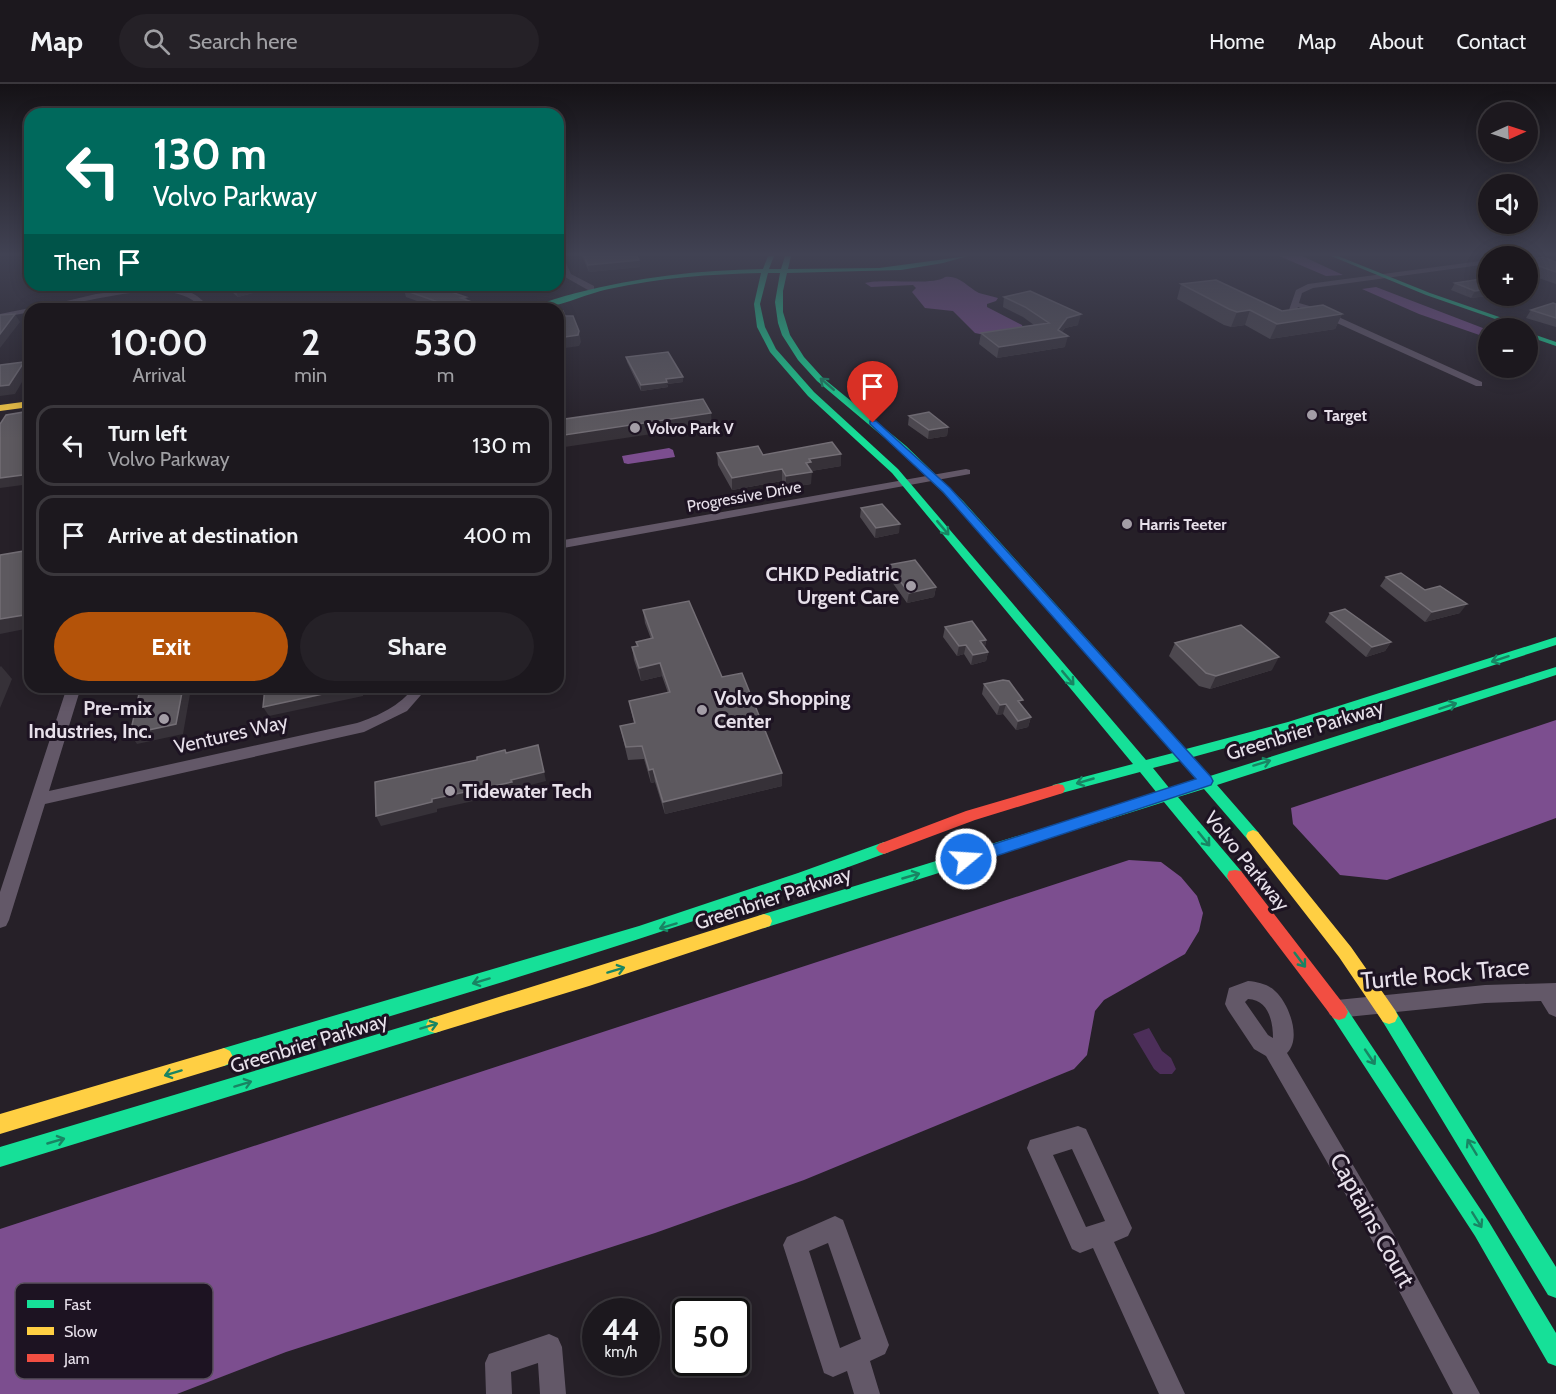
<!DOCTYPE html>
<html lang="en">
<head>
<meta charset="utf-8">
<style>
  body { margin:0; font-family:Cabin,sans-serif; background:#252127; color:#f1f3f6; height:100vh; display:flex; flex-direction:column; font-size:22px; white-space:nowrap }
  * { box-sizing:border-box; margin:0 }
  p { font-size:20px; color:#a0a0a4 }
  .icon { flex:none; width:33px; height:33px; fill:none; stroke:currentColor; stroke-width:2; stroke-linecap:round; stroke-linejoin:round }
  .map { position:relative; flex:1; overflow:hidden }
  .side { position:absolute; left:24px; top:219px; width:540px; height:390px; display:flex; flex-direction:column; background:#1c181e; border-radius:18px; box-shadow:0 3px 15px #0003,0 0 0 2px #3a373c }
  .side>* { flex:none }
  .hud { position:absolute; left:24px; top:24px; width:540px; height:183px; border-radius:18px; box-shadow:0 3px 15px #0003,0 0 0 2px #3a373c; background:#00695c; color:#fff; overflow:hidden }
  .needle { width:39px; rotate:87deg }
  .buttons { position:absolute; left:1478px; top:18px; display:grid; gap:12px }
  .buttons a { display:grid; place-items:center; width:60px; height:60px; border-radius:50%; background:#1c181e; box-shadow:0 3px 15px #0003,0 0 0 2px #3a373c; font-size:30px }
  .speed { position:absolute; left:582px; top:1214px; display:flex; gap:12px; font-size:30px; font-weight:700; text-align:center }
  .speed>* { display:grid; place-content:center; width:78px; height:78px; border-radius:50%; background:#1c181e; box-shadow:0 3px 15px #0003,0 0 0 2px #3a373c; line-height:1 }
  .speed small { font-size:15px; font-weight:400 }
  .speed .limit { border:3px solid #111; border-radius:9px; background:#fff; color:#111 }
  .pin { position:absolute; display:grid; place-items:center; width:51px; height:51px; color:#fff; margin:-62px -26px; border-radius:50% 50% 50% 0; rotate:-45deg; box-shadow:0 0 6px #0007 }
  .pin .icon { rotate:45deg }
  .me { position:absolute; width:66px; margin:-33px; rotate:72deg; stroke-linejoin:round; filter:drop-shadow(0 0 4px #0008) }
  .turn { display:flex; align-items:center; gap:21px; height:126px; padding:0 30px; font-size:27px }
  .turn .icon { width:78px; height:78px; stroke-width:2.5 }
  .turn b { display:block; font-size:42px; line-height:51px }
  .then { display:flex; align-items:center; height:57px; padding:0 30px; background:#0003; gap:12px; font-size:22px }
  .eta { display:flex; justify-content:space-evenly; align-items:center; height:102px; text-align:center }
  .eta b { font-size:36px; font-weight:700; line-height:42px }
  .cta { display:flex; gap:12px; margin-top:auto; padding:12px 30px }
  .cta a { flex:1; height:69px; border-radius:36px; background:#b45309; color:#fff; font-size:24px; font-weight:700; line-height:69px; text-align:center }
  .cta a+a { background:#252127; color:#f1f3f6 }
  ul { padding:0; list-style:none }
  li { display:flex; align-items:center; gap:18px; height:81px; margin:0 12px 9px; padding:0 18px; border:3px solid #3a373c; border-radius:18px }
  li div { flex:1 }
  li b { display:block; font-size:22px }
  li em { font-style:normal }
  header { display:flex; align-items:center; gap:36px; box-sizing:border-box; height:84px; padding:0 30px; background:#1c181e; border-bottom:2px solid #3a373c }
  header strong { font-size:28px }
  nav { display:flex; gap:33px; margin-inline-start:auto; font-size:21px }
  .search { width:420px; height:54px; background:#252127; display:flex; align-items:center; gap:15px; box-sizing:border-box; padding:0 21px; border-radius:33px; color:#a0a0a4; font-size:22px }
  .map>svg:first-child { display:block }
  .green { fill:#4c2e59 }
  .water { fill:#7c4e8f }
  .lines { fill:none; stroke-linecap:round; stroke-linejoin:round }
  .street { fill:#635868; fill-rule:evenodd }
  .fast { fill:#16e098; fill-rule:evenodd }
  .slow { fill:#ffcf43; fill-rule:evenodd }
  .jam { fill:#f24e42; fill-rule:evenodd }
  .wall { fill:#4d484f }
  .shaded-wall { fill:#363138 }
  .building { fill:#5d595f; stroke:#736e75; stroke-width:1.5 }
  .oneway { stroke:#198463 }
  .route { fill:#1a73e8; stroke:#114b97; stroke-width:1.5 }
  .poi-dot { fill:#a39da6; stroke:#1d1322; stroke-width:2 }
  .labels { text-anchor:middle; stroke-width:6; stroke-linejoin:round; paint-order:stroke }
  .far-poi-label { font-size:16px; font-weight:bold; fill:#e7e0ea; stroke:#1d1322; text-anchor:start }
  .far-street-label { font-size:16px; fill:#e7e0ea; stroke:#1d1322 }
  .poi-label { font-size:20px; font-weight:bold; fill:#e7e0ea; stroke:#1d1322; text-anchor:end }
  .street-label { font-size:20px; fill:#e7e0ea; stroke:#1d1322 }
  .near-street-label { font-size:24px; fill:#e7e0ea; stroke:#1d1322 }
  .key { fill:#1d1322; stroke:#5a505e; stroke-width:1.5 }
  .key-label { font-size:16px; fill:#e7e0ea }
</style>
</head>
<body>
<header>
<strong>Map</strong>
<div class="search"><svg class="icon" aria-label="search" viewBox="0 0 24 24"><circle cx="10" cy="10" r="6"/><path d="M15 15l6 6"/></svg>Search here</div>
<nav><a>Home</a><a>Map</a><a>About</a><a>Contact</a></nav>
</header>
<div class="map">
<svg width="1556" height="1310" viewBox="0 0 1556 1310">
  <rect width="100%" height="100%" fill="#262028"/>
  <!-- green -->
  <path class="green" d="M1149 944 1162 967 1171 974 1176 985 1172 990H1160L1154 985 1133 950Z"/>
  <!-- water -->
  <path class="water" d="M1279 172H1302L1343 191 1326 192Z
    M945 193C960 191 967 203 979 209 985 211 992 212 998 214L996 217 987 220V223L1022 241 1023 244 1001 246 985 251 975 249 953 227 925 224 912 208 916 204 913 201 871 203 865 199C883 194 935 202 945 193Z
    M1376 203 1488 246V254L1419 230 1362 205Z
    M669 364 673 366 675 373 628 380 624 379 622 372Z
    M1556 636V734L1387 796 1340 791 1293 740 1291 724Z
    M1129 776 1161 778 1181 793 1197 812 1203 829 1199 847 1185 870 1104 916 1095 927 1087 971 1074 985 804 1096 655 1149 286 1268 177 1310H0V1145Z"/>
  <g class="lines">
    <!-- street -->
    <path class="street" d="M558 172H563L571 190 594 202V206H588L565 193Z
      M1520 172H1532L1527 174Z
      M1488 176V180L1313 204 1302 209 1299 219 1323 226 1482 298V302H1476L1317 230 1298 223 1296 228 1289 226 1296 206 1308 200Z
      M148 203C168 203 188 202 203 217L201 225H193L195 218C161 190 73 225 30 225V228L0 234V230L30 224 33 225 96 210Z
      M966 385 970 386V390L558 465V457Z
      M67 603H81L49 707 357 639C378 632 400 622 414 603H428L407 627 364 648 45 720 9 836 6 842 0 844V808Z
      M1248 897C1258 898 1268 900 1275 907 1289 919 1302 955 1287 969L1393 1149 1480 1310H1453L1377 1165 1266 972 1254 965 1228 926 1225 920 1229 904ZM1248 915C1268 916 1273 936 1273 954L1268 951 1245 918Z
      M1556 899V933L1549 930 1541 917 1485 919 1337 934 1330 931 1327 925 1330 919 1337 916 1485 901Z
      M1078 1042 1086 1045 1132 1144 1128 1152 1114 1158 1185 1310H1159L1093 1164 1080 1169 1072 1165 1027 1064 1030 1056ZM1072 1065 1105 1137 1086 1143 1053 1071Z
      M835 1132 843 1136 889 1261 885 1270 870 1277 880 1310H854L847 1287 833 1293 824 1289 783 1161 787 1153ZM828 1159 861 1255 840 1264 809 1167Z
      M549 1250 558 1254 562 1263 566 1310H540L538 1279 511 1288 512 1310H486L485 1279 489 1270Z"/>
    <!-- fast -->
    <path class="fast" d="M768 172H774L769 185H781L785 172H791L788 185 879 184 968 172 943 179 901 186 787 189 783 207V228L790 251 804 273 823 294 906 362 963 417 1186 665 1288 638 1556 553V561L1295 645 1193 673 1210 692 1556 583V591L1217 701 1258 748 1260 752 1258 756 1253 758 1248 756 1204 705 1178 713 1241 787 1243 792 1241 797 1235 798 1229 797 1164 718 764 844 758 842 756 837 758 832 764 830 1157 709 1140 688 1058 710 1053 709 1051 705 1053 701 1133 680 892 389 808 312 770 268 757 243 754 220 761 189C710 190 659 194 609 205 585 210 555 225 533 225 544 217 562 213 576 209 637 193 699 186 763 185ZM768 189H780L775 218 778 239 782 251 798 276 817 297 899 366 956 421 1173 669 1146 676 898 385 814 308 776 265 765 243 760 220ZM1180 677 1197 696 1170 705 1153 684Z
      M1331 172H1338L1430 209 1531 244 1527 246 1521 244 1426 211Z
      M1527 248 1556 258V262L1527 252Z
      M884 758 889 760 892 764 889 768C671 850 447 915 224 982L218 979 215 973 218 967 224 964 639 842 798 789Z
      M1339 920 1345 922 1489 1138 1556 1249V1282L1548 1279 1475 1152 1333 934 1330 928 1333 922Z
      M1389 924 1395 926 1556 1183V1214L1548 1211 1383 938 1380 932 1383 926Z
      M435 933 441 935 444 941 441 947 435 949 0 1083V1063Z"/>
    <!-- slow -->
    <path class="slow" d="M30 317V323L0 327V321Z
      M1253 746 1258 748 1351 863 1395 926 1398 932 1395 938 1389 940 1383 938 1339 873 1248 756 1246 752 1248 748Z
      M764 830 770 832 772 837 770 842 589 902 435 949 429 947 426 941 429 935 435 933Z
      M224 964 230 967 233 973 230 979 224 982 0 1050V1030Z"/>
    <!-- jam -->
    <path class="jam" d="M1058 700 1063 701 1065 705 1063 709 975 736 884 770 879 768 876 764 879 760 966 727Z
      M1235 786 1241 787 1345 922 1348 928 1345 934 1339 936 1333 934 1229 797 1227 792 1229 787Z"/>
  </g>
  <!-- wall -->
  <path class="wall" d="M582 172H637L639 176 640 183 589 188Z
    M1527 176 1556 178V200L1527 190Z
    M1455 199 1488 212 1471 214 1451 206Z
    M1181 200 1282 227 1342 230 1335 245 1270 255 1245 241 1231 243 1224 241 1177 215Z
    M223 201H263L265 206 238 213Z
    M404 206 466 213 467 216 485 223V225H439L406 213Z
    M1004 213 1078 241 1065 244 1062 248 1065 263 997 274 979 260 981 249 1034 241 1023 233 1003 223Z
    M1556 220V243L1526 234 1531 226Z
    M626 273 683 298 667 300 668 303 641 307 627 278Z
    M909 332 948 343 947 352 928 355 908 341Z
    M717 369 763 371 841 370V382L811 387V400L786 404 782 397 732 406 718 381Z
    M861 424 899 449 875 454 860 433Z
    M888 481 936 503 934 513 907 519 887 491Z
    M1386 493 1460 529 1425 538 1380 502Z
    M643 526 722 593 782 702 665 730 655 698 651 699 644 675 628 676 620 642 634 639 629 617 668 609 662 592 641 597 634 576 632 563 637 562 636 558 651 555 645 539Z
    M1330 529 1391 558 1385 567 1366 573 1325 538Z
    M945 543 986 556 985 563 988 568 986 577 971 581 964 570 957 572 943 553Z
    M1175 559 1272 586 1210 605 1199 602 1169 572Z
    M984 600 1021 622 1031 633 1028 643 1016 646 1003 630 997 631 982 610Z"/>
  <!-- shaded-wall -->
  <path class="shaded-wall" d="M639 176 640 183 589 188 588 181Z
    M253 201H263L265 206 238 213 235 205Z
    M1488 205V212L1471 214 1475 207Z
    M1250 226 1245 241 1231 243 1237 228Z
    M15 230 20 238 0 264V250Z
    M1081 230 1078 241 1065 244 1057 254 1068 252 1065 263 997 274 999 263 1058 246 1067 234Z
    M1342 230 1335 245 1270 255 1277 240Z
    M579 247 581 258 579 262 558 265V254Z
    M24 278 29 286 15 310 0 312V302Z
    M683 293V298L667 300 668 303 641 307V301L666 295Z
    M711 329 712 341 558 364V352Z
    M948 343 947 352 928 355 929 346Z
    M841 370V382L811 387 812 388 811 400 786 404V392L809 375Z
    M782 385V397L732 406V394Z
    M30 390V400L0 404V394Z
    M900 440 899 449 875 454 876 444Z
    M936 503 934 513 907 519 909 509Z
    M1467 520 1460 529 1425 538 1432 528Z
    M30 529V544L0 550V535Z
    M986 556 984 566 980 557Z
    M1391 558 1385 567 1366 573 1372 563Z
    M966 561 964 570 957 572 959 562Z
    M988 568 986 577 971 581 973 571Z
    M1279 573 1272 586 1210 605 1216 592Z
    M660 579 662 592 641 597 639 584Z
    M1 582 12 595 0 624V583Z
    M183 603H185L190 610 183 650 137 660 130 650Z
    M355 603H363V612L269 632 263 623Z
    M1006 620 1003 630 997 631 1000 621Z
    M1031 633 1028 643 1016 646 1018 637Z
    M538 661 546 697 515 705V708L437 725V728L381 742 376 732 432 715 511 696Z
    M653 685 655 698 651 699 649 686Z
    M782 689V702L665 730 663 718Z"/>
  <!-- building -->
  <path class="building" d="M584 172H637L639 176 588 181Z
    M1543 173 1556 178V188L1527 178V176Z
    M1481 195 1488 198V205L1475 207 1455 199Z
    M1216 196 1282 227 1323 221 1342 230 1277 240 1250 226 1237 228 1229 225 1181 200Z
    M230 201H253L235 205Z
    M419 201H431L466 213 461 214 485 223 478 225H458L404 206Z
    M1030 207 1081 230 1067 234 1058 246 1068 252 999 263 981 249 1049 239 1025 223 1004 213Z
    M1553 219 1556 220V234L1531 226Z
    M74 222 71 225H55L56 224Z
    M558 227H563L565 232H573L579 247 578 251 558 254Z
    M15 230 0 250V231Z
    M668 268 683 293 666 295 667 298 641 301 626 273Z
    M24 278 9 301 0 302V281Z
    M703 315 711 329 558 352V336Z
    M30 327V390L0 394V340L6 331Z
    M929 328 948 343 929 346 909 332Z
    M832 358 841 370 809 375 811 378 806 379 812 388 786 392 782 385 732 394 717 369 758 362 763 371Z
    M882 420 900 440 876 444 861 424Z
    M30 466V530L0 535V471Z
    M915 476 936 503 909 509 888 481Z
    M1401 489 1425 506 1440 502 1467 520 1432 528 1386 493Z
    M689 517 722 593 742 589 782 689 663 718 653 685 649 686 642 662 626 663 620 642 635 639 629 617 670 608 660 579 639 584 632 563 638 562 636 558 653 554 643 526Z
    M1345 525 1391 558 1372 563 1330 529Z
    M972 537 986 556 980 557 988 568 973 571 966 561 959 562 945 543Z
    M1241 541 1279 573 1216 592 1206 589 1175 559Z
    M1003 596 1009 597 1023 616 1018 617 1031 633 1018 637 1006 620 1000 621 984 600Z
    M170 603H183L176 640 130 650 139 610Z
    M265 603H355L263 623Z
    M538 661 544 688 511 696 512 698 432 715V718L376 732 375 698 477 676V673L505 666 506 669Z"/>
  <!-- one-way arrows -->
  <defs><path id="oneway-shaft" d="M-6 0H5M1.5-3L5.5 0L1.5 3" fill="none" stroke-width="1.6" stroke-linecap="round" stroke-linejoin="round" transform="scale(1.5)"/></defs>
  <g class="oneway">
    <use href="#oneway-shaft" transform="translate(827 300) rotate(-139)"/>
    <use href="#oneway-shaft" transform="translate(943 444) rotate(50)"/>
    <use href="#oneway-shaft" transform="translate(1500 575) rotate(162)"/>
    <use href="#oneway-shaft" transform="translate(1068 594) rotate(50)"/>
    <use href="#oneway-shaft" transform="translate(1448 622) rotate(-18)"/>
    <use href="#oneway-shaft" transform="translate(1262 679) rotate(-17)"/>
    <use href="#oneway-shaft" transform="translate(1085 697) rotate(164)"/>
    <use href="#oneway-shaft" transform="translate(1204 755) rotate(51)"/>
    <use href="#oneway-shaft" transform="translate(911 792) rotate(-16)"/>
    <use href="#oneway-shaft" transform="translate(668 842) rotate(163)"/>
    <use href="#oneway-shaft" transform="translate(1300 876) rotate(53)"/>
    <use href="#oneway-shaft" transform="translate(616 886) rotate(-17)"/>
    <use href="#oneway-shaft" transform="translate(481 897) rotate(163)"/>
    <use href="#oneway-shaft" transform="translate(429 942) rotate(-17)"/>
    <use href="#oneway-shaft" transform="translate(1370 973) rotate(56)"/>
    <use href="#oneway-shaft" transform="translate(173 989) rotate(163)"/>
    <use href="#oneway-shaft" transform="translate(243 1000) rotate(-17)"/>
    <use href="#oneway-shaft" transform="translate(56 1057) rotate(-16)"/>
    <use href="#oneway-shaft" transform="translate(1472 1063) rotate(-121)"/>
    <use href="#oneway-shaft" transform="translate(1477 1136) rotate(58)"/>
  </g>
  <!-- sky -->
  <linearGradient id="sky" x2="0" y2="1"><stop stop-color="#151216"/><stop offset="0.48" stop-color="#414253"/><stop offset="1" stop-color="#414253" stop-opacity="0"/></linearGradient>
  <rect width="1556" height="355" fill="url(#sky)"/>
  <!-- route -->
  <path class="route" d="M870 337H876L950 404 1211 693 1213 697 1211 701 966 782 960 780 958 775 960 771 1196 695 943 408 870 340Z"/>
  <!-- markers -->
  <g class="poi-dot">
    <circle cx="1312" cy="331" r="6"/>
    <circle cx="635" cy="344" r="6"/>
    <circle cx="1127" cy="440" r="6"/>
    <circle cx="911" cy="502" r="6"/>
    <circle cx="702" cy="626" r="6"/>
    <circle cx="164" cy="635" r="6"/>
    <circle cx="450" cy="707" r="6"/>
  </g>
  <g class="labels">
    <!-- far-poi labels -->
    <g class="far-poi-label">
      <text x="1324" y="337">Target</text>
      <text x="647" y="350">Volvo Park V</text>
      <text x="1139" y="446">Harris Teeter</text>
    </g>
    <!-- far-street labels -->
    <g class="far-street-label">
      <text transform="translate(744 412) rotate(-10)" y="6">Progressive Drive</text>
    </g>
    <!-- poi labels -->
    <g class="poi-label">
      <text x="899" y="497">CHKD Pediatric<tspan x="899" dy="23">Urgent Care</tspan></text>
      <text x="714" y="621" text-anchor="start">Volvo Shopping<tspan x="714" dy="23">Center</tspan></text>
      <text x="152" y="631">Pre-mix<tspan x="152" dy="23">Industries, Inc.</tspan></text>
      <text x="462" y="714" text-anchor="start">Tidewater Tech</text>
    </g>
    <!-- street labels -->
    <g class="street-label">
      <text transform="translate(1305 646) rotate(-17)" y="7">Greenbrier Parkway</text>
      <text transform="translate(231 650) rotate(-13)" y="7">Ventures Way</text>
      <text transform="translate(1247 777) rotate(51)" y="7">Volvo Parkway</text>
      <text transform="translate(773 814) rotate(-18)" y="7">Greenbrier Parkway</text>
      <text transform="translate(309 959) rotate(-17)" y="7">Greenbrier Parkway</text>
    </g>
    <!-- near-street labels -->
    <g class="near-street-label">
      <text transform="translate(1445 890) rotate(-5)" y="8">Turtle Rock Trace</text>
      <text transform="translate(1372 1136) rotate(61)" y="8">Captains Court</text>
    </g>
  </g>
  <!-- legend -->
  <rect x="15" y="1199" width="198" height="96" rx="9" class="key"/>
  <rect x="27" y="1216" width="27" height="8" fill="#16e098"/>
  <rect x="27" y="1243" width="27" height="8" fill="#ffcf43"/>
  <rect x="27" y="1270" width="27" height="8" fill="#f24e42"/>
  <g class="key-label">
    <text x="64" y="1226">Fast</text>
    <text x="64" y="1253">Slow</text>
    <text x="64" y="1280">Jam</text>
  </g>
</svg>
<div class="buttons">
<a><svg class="needle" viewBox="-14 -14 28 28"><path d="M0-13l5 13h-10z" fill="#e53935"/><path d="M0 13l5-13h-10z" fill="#a0a0a4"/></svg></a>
<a><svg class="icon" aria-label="sound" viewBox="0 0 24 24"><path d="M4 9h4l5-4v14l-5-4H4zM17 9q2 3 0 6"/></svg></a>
<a>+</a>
<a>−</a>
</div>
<div class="speed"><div>44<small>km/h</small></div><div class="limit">50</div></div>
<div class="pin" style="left:873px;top:339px;background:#d93025"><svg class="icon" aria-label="arrive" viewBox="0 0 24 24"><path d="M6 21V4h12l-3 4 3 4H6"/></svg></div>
<svg class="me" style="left:966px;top:775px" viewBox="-20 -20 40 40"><circle r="17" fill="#1a73e8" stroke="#fff" stroke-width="3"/><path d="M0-11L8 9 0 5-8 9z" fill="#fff"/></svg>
<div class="hud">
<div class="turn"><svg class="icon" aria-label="left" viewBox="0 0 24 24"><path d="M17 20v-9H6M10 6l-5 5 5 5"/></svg><div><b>130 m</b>Volvo Parkway</div></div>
<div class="then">Then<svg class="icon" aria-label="arrive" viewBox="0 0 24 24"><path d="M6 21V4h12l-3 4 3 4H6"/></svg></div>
</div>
<section class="side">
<div class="eta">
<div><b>10:00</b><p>Arrival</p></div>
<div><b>2</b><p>min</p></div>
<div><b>530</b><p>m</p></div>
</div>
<ul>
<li><svg class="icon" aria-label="left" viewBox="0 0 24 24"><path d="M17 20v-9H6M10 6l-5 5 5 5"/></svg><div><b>Turn left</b><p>Volvo Parkway</p></div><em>130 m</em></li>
<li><svg class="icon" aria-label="arrive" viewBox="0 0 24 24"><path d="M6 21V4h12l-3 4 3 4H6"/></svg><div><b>Arrive at destination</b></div><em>400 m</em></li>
</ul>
<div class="cta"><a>Exit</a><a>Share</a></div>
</section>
</div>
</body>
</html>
